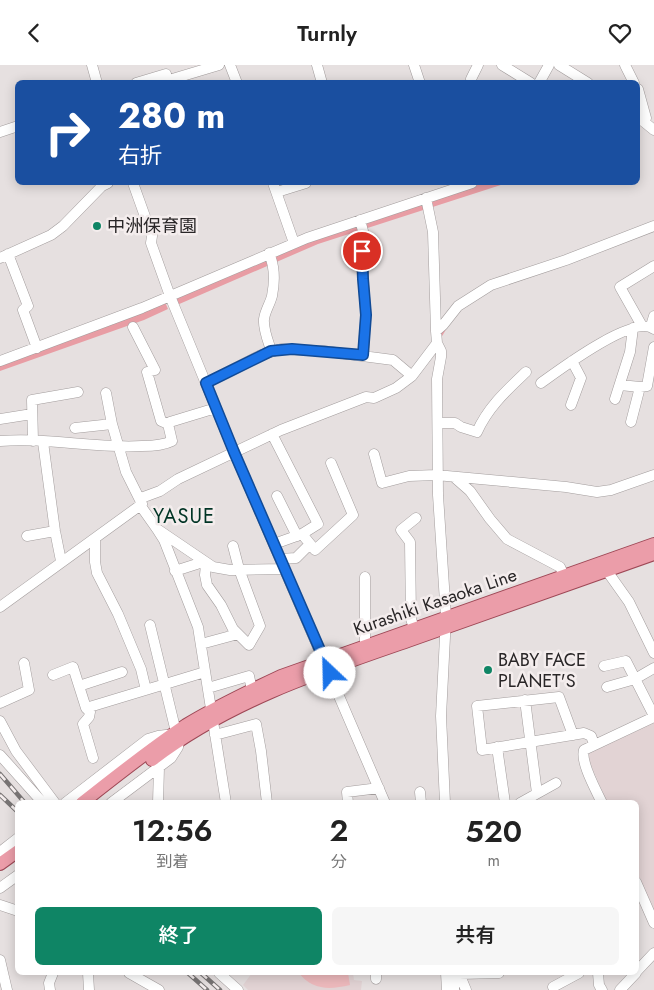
<!DOCTYPE html>
<html lang="ja">
<head>
<meta charset="utf-8">
<style>
  body { margin:0; font-family:Jost,"Noto Sans JP",sans-serif; background:#f6f6f6; color:#222; height:100vh; display:flex; flex-direction:column; font-size:19px; white-space:nowrap }
  * { box-sizing:border-box; margin:0 }
  p { font-size:16px; color:#767676 }
  .icon { flex:none; width:28px; height:28px; fill:none; stroke:currentColor; stroke-width:2; stroke-linecap:round; stroke-linejoin:round }
  .map { position:relative; flex:1; overflow:hidden }
  .sheet { position:absolute; left:15px; top:735px; width:624px; height:175px; display:flex; flex-direction:column; background:#fff; border-radius:8px; box-shadow:0 2px 12px #0003 }
  .sheet>* { flex:none }
  .hud { position:absolute; left:15px; top:15px; width:625px; height:105px; border-radius:8px; box-shadow:0 2px 12px #0003; background:#1a4fa0; color:#fff; overflow:hidden }
  .pin { position:absolute; display:grid; place-items:center; width:42px; height:42px; color:#fff; margin:-21px; border:2px solid #fff; border-radius:50%; box-shadow:0 1px 5px #0007 }
  .me { position:absolute; width:55px; margin:-28px; rotate:336deg; stroke-linejoin:round; filter:drop-shadow(0 0 4px #0008) }
  .turn { display:flex; align-items:center; gap:18px; height:105px; padding:0 20px; font-size:22px }
  .turn .icon { width:65px; height:65px; stroke-width:2.5 }
  .turn b { display:block; font-size:35px; line-height:42px }
  .eta { display:flex; justify-content:space-evenly; align-items:center; height:85px; text-align:center }
  .eta b { font-size:30px; font-weight:600; line-height:35px }
  .cta { display:flex; gap:10px; margin-top:auto; padding:10px 20px }
  .cta a { flex:1; height:58px; border-radius:8px; background:#0f8565; color:#fff; font-size:20px; font-weight:600; line-height:58px; text-align:center }
  .cta a+a { background:#f6f6f6; color:#222 }
  header { display:flex; justify-content:space-between; align-items:center; height:65px; padding:0 20px; background:#fff; font-size:22px; font-weight:600 }
  .map>svg:first-child { display:block }
  .built { fill:#e2d3d4 }
  .green { fill:#edb9bc }
  .water { fill:#e89da4 }
  .lines { fill:none; stroke-linecap:round; stroke-linejoin:round }
  .stream { stroke:#e89da4; stroke-width:2.5 }
  .minor-casing { stroke:#a39d9d; stroke-width:11 }
  .major-casing { stroke:#9e4856; stroke-width:14 }
  .minor { stroke:#fff; stroke-width:10 }
  .major { stroke:#eb9da9; stroke-width:12 }
  .rail-casing { stroke:#787474; stroke-width:4.5 }
  .rail { stroke:#f4eded; stroke-width:2.5; stroke-dasharray:8; stroke-linecap:butt }
  .route-casing { stroke:#114b97; stroke-width:12 }
  .route { stroke:#1a73e8; stroke-width:9 }
  .poi-dot { fill:#0f8565; stroke:#f4eded; stroke-width:2 }
  .labels { text-anchor:middle; stroke-width:5; stroke-linejoin:round; paint-order:stroke }
  .poi-label { font-size:18px; fill:#292627; stroke:#f4eded; text-anchor:start }
  .street-label { font-size:18px; fill:#292627; stroke:#f4eded }
  .quarter-label { font-size:20px; letter-spacing:1px; fill:#003425; stroke:#f4eded }
</style>
</head>
<body>
<header><svg class="icon" aria-label="back" viewBox="0 0 24 24"><path d="M15 5l-7 7 7 7"/></svg>Turnly<svg class="icon" aria-label="heart" viewBox="0 0 24 24"><path d="M12 20l-8-8c-3-5 5-10 8-4 3-6 11-1 8 4z"/></svg></header>
<div class="map">
<svg width="654" height="925" viewBox="0 0 654 925">
  <rect width="100%" height="100%" fill="#e6e0e0"/>
  <!-- built -->
  <path class="built" d="M654 656V848L636 807V738L607 737 585 687Z
    M252 908H353L354 915 362 916 361 925H248L243 920Z"/>
  <!-- green -->
  <path class="green" d="M299 908H348L350 920C329 925 312 925 299 908Z"/>
  <!-- water -->
  <path class="water" d="M481 118H507L318 179 177 240 176 236 177 231 316 173Z
    M165 237 168 244 144 255 0 306V299Z"/>
  <g class="lines">
    <!-- stream -->
    <path class="stream" d="M440 272 446 262"/>
    <defs>
      <path id="minor" d="M92 0 97 18
        M230 0 237 18
        M317 0 322 18
        M414 0 420 18
        M502 0 531 18
        M559 0 588 18
        M625 0 634 18
        M471 14 478 0
        M136 18 166 9
        M159 18 219 0
        M539 18 549 0
        M638 24 646 53
        M638 52 654 65
        M0 67 18 61
        M133 118 152 171 151 178 170 231 234 387 385 738
        M273 118 294 178
        M277 127 306 118
        M426 133 433 167 436 266 437 278 441 286V292L437 314 438 430 446 552 441 651 445 738
        M360 155 363 166V214L366 250 363 290
        M269 188C275 202 275 216 272 231 270 239 265 246 264 254 263 264 268 276 271 285
        M8 189 28 241 23 245 37 283
        M0 193 51 170 63 161 102 121 108 118
        M642 261 620 222 654 201
        M651 261 654 251
        M133 262 155 305 147 307 161 356 168 359
        M436 266 443 260 458 241 491 220 566 195 654 161
        M0 296 142 243 307 173 472 118
        M206 318 261 290 281 284 324 286 393 295 412 311
        M541 318C559 305 634 249 654 264
        M620 320 640 322 647 321 654 282
        M615 334 630 287 633 263
        M571 340 581 313 572 296
        M0 354 32 349
        M631 357 640 322
        M438 358H455L461 362 477 367C488 342 507 325 526 307
        M75 363 112 359
        M272 369 318 459 302 469 274 479
        M0 376C47 372 95 384 142 381 151 381 164 380 172 376L168 359 170 357 216 343
        M33 376 32 335 78 327
        M43 377 55 466 61 496
        M374 389 382 418 409 411 436 410 566 422 597 427 611 425 654 410
        M454 412 470 426 490 454 507 474 560 502 566 515
        M277 431 297 471
        M141 433 160 426 178 414 281 365 366 332 374 333 396 323 412 311 437 278
        M140 440 157 464 213 502 230 505 284 504
        M157 464 164 475 198 562 226 738
        M302 469 315 485 353 450 331 398
        M27 471 55 466
        M95 473V497L97 508 118 549 141 604 146 625
        M280 494 296 493 310 479
        M206 499 205 510 207 520 221 540 233 564 249 580 260 561 239 504 233 481
        M175 506 203 497
        M607 506 629 537 654 588
        M0 542 142 439 126 407 112 359 106 328
        M150 560 176 667
        M414 563 411 554 410 477 401 465 416 453
        M201 579 238 569
        M365 580V512
        M604 601 626 596 654 651
        M53 610 73 602 79 621
        M607 622 635 614 654 603
        M208 623 249 611 252 625
        M525 635 537 728
        M0 638 29 625 24 598
        M86 643 205 607
        M0 656 16 686 55 738
        M215 670 256 659 261 686 267 738
        M573 670 559 632 477 641 482 685 584 668 591 671 594 679
        M497 682 505 738
        M0 690 43 738
        M93 693 83 659 89 652 90 647 86 643 79 621 122 607
        M420 727 421 738
        M65 738 148 674 158 671 174 669
        M111 738 171 693 178 682 179 676
        M158 738 159 702
        M348 738 347 727 379 723
        M520 738 556 718
        M602 738C596 725 580 697 584 685L654 652
        M0 787 18 773
        M636 817 654 858
        M0 823 18 810
        M0 840 18 846
        M0 895 7 925
        M636 907 654 888
        M88 908 89 925
        M129 908 159 925
        M219 908 238 925
        M376 908V914
        M446 908 447 925
        M459 908 466 925
        M598 908 599 920 602 925
        M459 909 499 908
        M553 922 579 908
        M50 925 49 918 53 908
        M454 925V909L456 908
        M620 925 636 908"/>
      <path id="major" d="M152 695C228 637 318 607 408 576 490 547 572 518 654 489
        M82 738C116 711 150 684 186 660 217 641 249 626 281 611L654 479
        M0 799 18 786"/>
    </defs>
    <!-- minor casing -->
    <use href="#minor" class="minor-casing"/>
    <!-- major casing -->
    <use href="#major" class="major-casing"/>
    <!-- minor -->
    <use href="#minor" class="minor"/>
    <!-- major -->
    <use href="#major" class="major"/>
    <defs>
      <path id="rail" d="M0 709 25 738
        M0 730 18 747
        M188 908 207 925
        M201 908 220 925"/>
    </defs>
    <!-- rail casing -->
    <use href="#rail" class="rail-casing"/>
    <!-- rail -->
    <use href="#rail" class="rail"/>
  </g>
  <g class="lines">
    <defs>
      <path id="route" d="M330 608 234 387 206 318 271 286 292 284 363 290 366 250 363 214 362 186"/>
    </defs>
    <!-- route casing -->
    <use href="#route" class="route-casing"/>
    <!-- route -->
    <use href="#route" class="route"/>
  </g>
  <!-- markers -->
  <g class="poi-dot">
    <circle cx="97" cy="161" r="5"/>
    <circle cx="488" cy="605" r="5"/>
  </g>
  <g class="labels">
    <!-- poi labels -->
    <g class="poi-label">
      <text x="107" y="167">中洲保育園</text>
      <text x="498" y="601">BABY FACE<tspan x="498" dy="21">PLANET'S</tspan></text>
    </g>
    <!-- street labels -->
    <g class="street-label">
      <text transform="translate(435 537) rotate(-19)" y="6">Kurashiki Kasaoka Line</text>
    </g>
    <!-- quarter labels -->
    <g class="quarter-label">
      <text x="184" y="458">YASUE</text>
    </g>
  </g>
</svg>
<div class="pin" style="left:362px;top:186px;background:#d93025"><svg class="icon" aria-label="arrive" viewBox="0 0 24 24"><path d="M6 21V4h12l-3 4 3 4H6"/></svg></div>
<svg class="me" style="left:330px;top:608px" viewBox="-20 -20 40 40"><circle r="19" fill="#fff"/><path d="M0-13L10 11 0 6-10 11z" fill="#1a73e8"/></svg>
<div class="hud">
<div class="turn"><svg class="icon" aria-label="right" viewBox="0 0 24 24"><path d="M7 20v-9h11M14 6l5 5-5 5"/></svg><div><b>280 m</b>右折</div></div>
</div>
<section class="sheet">
<div class="eta">
<div><b>12:56</b><p>到着</p></div>
<div><b>2</b><p>分</p></div>
<div><b>520</b><p>m</p></div>
</div>
<div class="cta"><a>終了</a><a>共有</a></div>
</section>
</div>
</body>
</html>
